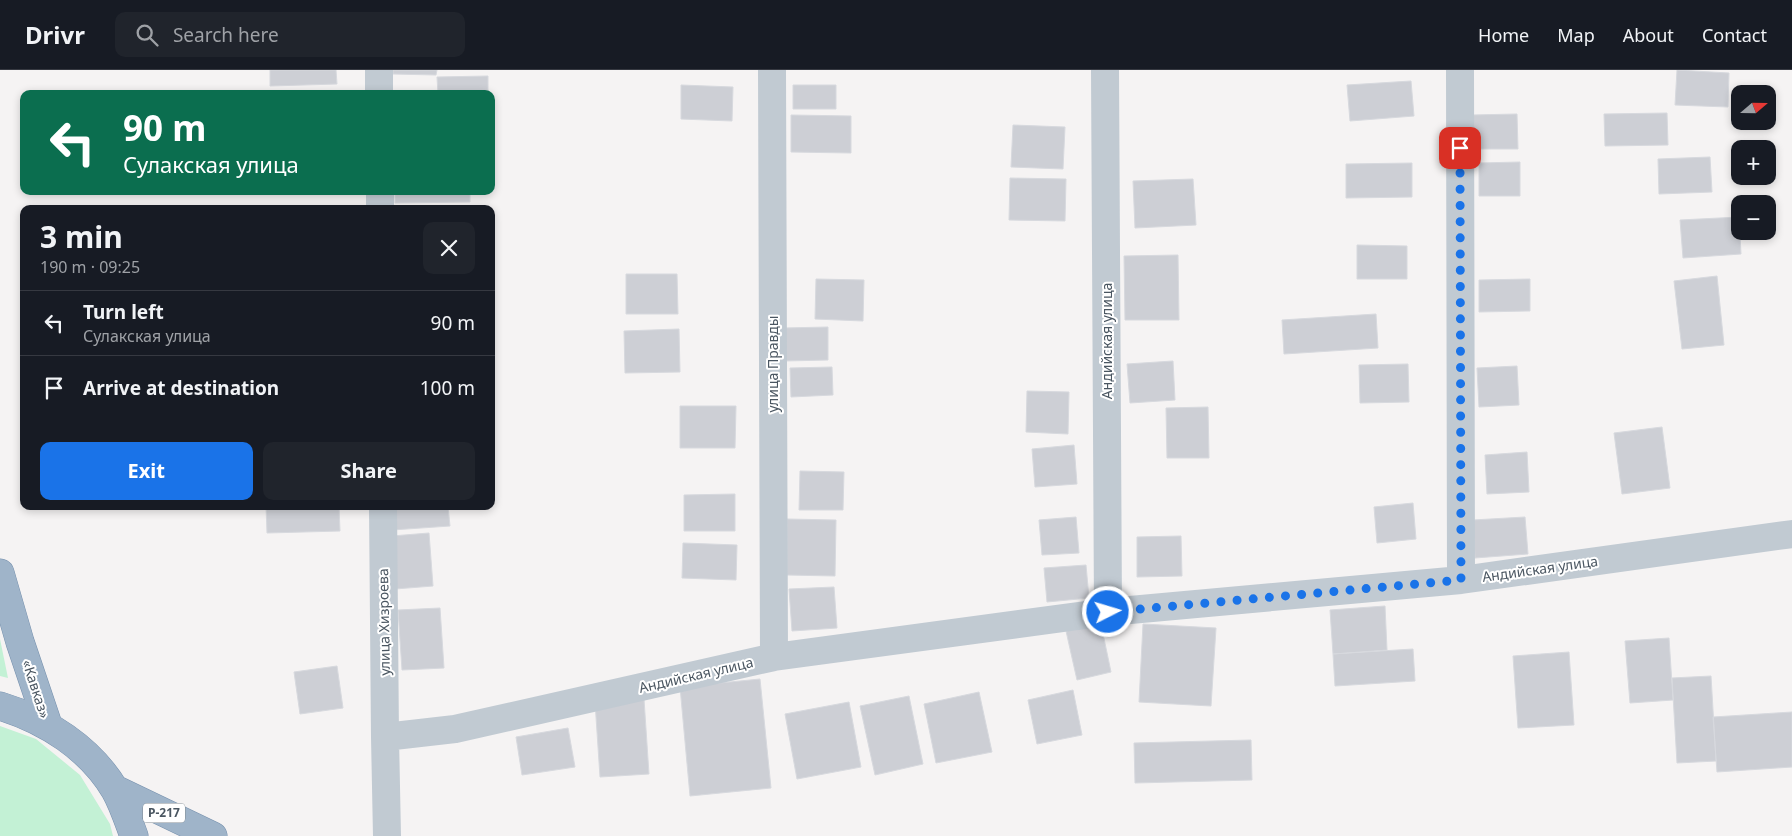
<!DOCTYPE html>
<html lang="en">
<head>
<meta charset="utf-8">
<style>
  body { margin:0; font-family:"Noto Sans",sans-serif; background:#20242c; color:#f1f3f6; height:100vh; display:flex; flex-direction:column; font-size:19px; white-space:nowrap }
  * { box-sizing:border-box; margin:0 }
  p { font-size:16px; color:#9ea1a6 }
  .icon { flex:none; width:28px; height:28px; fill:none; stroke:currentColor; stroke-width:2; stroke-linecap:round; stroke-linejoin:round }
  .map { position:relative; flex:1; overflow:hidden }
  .details { position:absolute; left:20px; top:135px; width:475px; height:305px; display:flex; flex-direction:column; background:#171b24; border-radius:10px; box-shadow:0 2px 8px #0003 }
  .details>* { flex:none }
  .hud { position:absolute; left:20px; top:20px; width:475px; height:105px; border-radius:10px; box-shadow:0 2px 8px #0003; background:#0b6e4f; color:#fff; overflow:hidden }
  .needle { width:32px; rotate:70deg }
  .controls { position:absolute; left:1731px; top:15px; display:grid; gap:10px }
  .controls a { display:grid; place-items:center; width:45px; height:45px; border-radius:10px; background:#171b24; box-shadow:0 2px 8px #0003; font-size:25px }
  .pin { position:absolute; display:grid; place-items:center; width:42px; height:42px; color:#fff; margin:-21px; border-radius:10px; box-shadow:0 2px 8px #0006 }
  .me { position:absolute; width:55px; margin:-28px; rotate:85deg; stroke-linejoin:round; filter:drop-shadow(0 0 4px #0008) }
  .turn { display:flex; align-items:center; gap:18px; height:105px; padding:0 20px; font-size:22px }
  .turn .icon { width:65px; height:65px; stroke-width:2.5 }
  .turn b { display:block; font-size:35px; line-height:42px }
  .round { display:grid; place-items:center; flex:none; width:52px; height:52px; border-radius:10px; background:#20242c }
  .overview { display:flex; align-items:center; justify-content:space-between; height:85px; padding:0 20px }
  h1 { font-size:30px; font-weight:700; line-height:38px }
  .primary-button { display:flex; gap:10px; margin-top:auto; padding:10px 20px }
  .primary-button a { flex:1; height:58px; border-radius:10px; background:#1a73e8; color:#fff; font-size:20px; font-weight:700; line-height:58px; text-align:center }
  .primary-button a+a { background:#20242c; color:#f1f3f6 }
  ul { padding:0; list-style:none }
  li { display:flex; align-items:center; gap:15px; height:65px; padding:0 20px; border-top:1px solid #363941 }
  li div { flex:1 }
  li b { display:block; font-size:19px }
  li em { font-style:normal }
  header { display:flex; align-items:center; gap:30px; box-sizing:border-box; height:70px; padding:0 25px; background:#171b24; border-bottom:1px solid #363941 }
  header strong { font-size:24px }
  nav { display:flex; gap:28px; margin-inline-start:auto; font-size:18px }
  .search { width:350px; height:45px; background:#20242c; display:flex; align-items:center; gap:12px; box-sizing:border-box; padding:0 18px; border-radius:10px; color:#9ea1a6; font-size:19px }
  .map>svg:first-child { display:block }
  .green { fill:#c3f1d5 }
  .building { fill:#cdcfd5; stroke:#d7d9de }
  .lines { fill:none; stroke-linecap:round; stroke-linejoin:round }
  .trunk-casing { stroke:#7690ad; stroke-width:29 }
  .minor { stroke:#c1cad2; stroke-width:28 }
  .trunk { stroke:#9fb4c9; stroke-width:28 }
  .route { stroke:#1a73e8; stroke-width:9; stroke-dasharray:0 16.2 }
  .labels { text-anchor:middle; stroke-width:4; stroke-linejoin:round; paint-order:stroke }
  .shield { fill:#fff; stroke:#808990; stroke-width:1 }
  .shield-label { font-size:12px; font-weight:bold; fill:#4a5661 }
  .street-label { font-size:14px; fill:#4a5661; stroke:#fff }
</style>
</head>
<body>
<header>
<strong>Drivr</strong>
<div class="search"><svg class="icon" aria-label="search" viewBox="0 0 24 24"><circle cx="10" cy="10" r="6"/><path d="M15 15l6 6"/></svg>Search here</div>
<nav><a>Home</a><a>Map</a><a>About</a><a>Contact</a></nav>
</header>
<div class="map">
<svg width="1792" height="766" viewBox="0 0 1792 766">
  <rect width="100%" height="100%" fill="#f5f3f3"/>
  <!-- green -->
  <path class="green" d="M0 569 8 608 0 606Z
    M0 656 36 669 80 705 110 754 113 766H0Z"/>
  <!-- building -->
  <path class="building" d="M270 0H336L337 14 270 16Z
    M393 0H437L436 5 393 4Z
    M1677 0 1729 3 1728 37 1675 35Z
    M488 6V24H438L437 7Z
    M1411 11 1414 46 1350 51 1347 15Z
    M681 15 733 17 732 51 681 49Z
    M793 15H836V39H793Z
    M1667 43 1668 75 1605 76 1604 44Z
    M1517 44 1518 79H1472V45Z
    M791 45 851 46V83L791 82Z
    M1013 55 1065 57 1063 99 1011 97Z
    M1710 87 1712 122 1659 124 1658 89Z
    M1520 92V126H1479V93Z
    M1412 93V127L1346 128V94Z
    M1010 108 1066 109 1065 151 1009 150Z
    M1193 109 1196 155 1135 158 1133 111Z
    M395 121H470V132L395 133Z
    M1739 147 1741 184 1683 188 1680 150Z
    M1357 175 1407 176V209H1357Z
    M1178 185 1179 250H1125L1124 186Z
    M626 204H677L678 244H626Z
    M1717 206 1724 275 1682 279 1674 211Z
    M816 209 864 210 863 251 815 249Z
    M1530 209V241L1479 242V210Z
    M1376 244 1378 278 1284 284 1282 250Z
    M828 257V290L784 291 783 258Z
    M679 259 680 302 625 303 624 261Z
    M1173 291 1175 330 1130 333 1127 294Z
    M1408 294 1409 332 1360 333 1359 295Z
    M1517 296 1519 335 1479 337 1477 298Z
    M832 297 833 325 791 327 790 298Z
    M1027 321 1069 322 1068 364 1026 362Z
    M680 336H736L735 378H680Z
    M1208 337 1209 388H1167L1166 338Z
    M1662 357 1670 418 1622 424 1614 363Z
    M1074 375 1077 414 1035 417 1032 379Z
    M1527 382 1529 422 1487 424 1485 385Z
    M800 401 844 402 843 440H799Z
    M735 424V461H684V425Z
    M1413 433 1416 469 1377 473 1374 437Z
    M266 436H339L340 461 267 463Z
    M391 436H448L450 456 392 460Z
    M1076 447 1079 483 1042 485 1039 450Z
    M1525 447 1528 484 1475 488 1473 450Z
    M787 449 836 450 835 506 787 505Z
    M429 463 433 516 395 519 392 466Z
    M1181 466 1182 506 1137 507V467Z
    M683 473 737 475 736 510 682 508Z
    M1086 495 1089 528 1047 532 1044 498Z
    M834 517 837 558 792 561 789 519Z
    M1385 536 1387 580 1333 584 1330 540Z
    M440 538 444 598 402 600 398 540Z
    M1101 554 1111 602 1077 610 1066 561Z
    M1143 554 1216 558 1211 636 1139 632Z
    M1669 568 1673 630 1630 633 1625 571Z
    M1413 579 1415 611 1335 616 1333 584Z
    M1569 582 1574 655 1518 658 1513 586Z
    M337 596 343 638 300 644 294 602Z
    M1711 606 1716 691 1677 693 1672 608Z
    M760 609 771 718 690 726 680 617Z
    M1073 620 1082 665 1037 674 1028 630Z
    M979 622 992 682 936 693 924 634Z
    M909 626 923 694 875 705 860 636Z
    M644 629 649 704 600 707 595 632Z
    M849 632 861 697 797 709 785 644Z
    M1792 642V697L1717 702 1713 647Z
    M568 658 575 697 522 705 516 667Z
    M1251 670 1252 710 1135 713 1134 673Z"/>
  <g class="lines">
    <defs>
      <path id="trunk" d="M0 503 20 572 48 655
        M0 636C46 650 90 678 115 720 123 734 128 750 134 766
        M115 719 213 766"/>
    </defs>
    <!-- trunk casing -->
    <use href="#trunk" class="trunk-casing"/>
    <!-- minor -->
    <path class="minor" d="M379 0V24
      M772 0 774 587
      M1105 0 1108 542
      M1460 0 1461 510
      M380 121V139
      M383 436 385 667
      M387 766 385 667 455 659 774 587 1108 542 1461 510 1792 464"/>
    <!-- trunk -->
    <use href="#trunk" class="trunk"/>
  </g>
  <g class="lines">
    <!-- route -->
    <path class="route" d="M1108 542 1461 510 1460 78"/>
  </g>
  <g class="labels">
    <!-- shield labels -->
    <rect class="shield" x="143" y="733.5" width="42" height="19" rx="4"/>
    <g class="shield-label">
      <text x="164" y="747">Р-217</text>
    </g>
    <!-- street labels -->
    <g class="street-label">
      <text transform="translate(1107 271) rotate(-90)" y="5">Андийская улица</text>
      <text transform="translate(773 294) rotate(-90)" y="5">улица Правды</text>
      <text transform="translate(1540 499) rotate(-8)" y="5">Андийская улица</text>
      <text transform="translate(384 552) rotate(-91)" y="5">улица Хизроева</text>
      <text transform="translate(696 605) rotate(-13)" y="5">Андийская улица</text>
      <text transform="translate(36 619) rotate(72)" y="5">«Кавказ»</text>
    </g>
  </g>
</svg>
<div class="controls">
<a><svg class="needle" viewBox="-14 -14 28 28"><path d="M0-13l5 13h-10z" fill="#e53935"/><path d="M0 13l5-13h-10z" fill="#9ea1a6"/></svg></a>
<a>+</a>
<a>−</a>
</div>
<div class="pin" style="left:1460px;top:78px;background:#d93025"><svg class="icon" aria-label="arrive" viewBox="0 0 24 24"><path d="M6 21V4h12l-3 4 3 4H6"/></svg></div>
<svg class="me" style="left:1108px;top:542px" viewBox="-20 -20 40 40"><circle r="17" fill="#1a73e8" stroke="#fff" stroke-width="3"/><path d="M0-11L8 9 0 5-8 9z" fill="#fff"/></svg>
<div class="hud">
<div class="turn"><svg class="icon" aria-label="left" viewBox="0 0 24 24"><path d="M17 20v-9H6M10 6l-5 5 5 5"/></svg><div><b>90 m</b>Сулакская улица</div></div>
</div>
<section class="details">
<div class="overview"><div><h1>3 min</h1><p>190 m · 09:25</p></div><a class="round"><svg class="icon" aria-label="close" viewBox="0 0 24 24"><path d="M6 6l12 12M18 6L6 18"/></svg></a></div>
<ul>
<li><svg class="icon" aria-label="left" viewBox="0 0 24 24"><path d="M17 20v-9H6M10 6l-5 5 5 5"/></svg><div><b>Turn left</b><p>Сулакская улица</p></div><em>90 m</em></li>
<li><svg class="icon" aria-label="arrive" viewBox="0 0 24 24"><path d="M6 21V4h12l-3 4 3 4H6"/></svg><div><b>Arrive at destination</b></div><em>100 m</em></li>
</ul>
<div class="primary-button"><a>Exit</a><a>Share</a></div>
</section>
</div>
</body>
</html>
